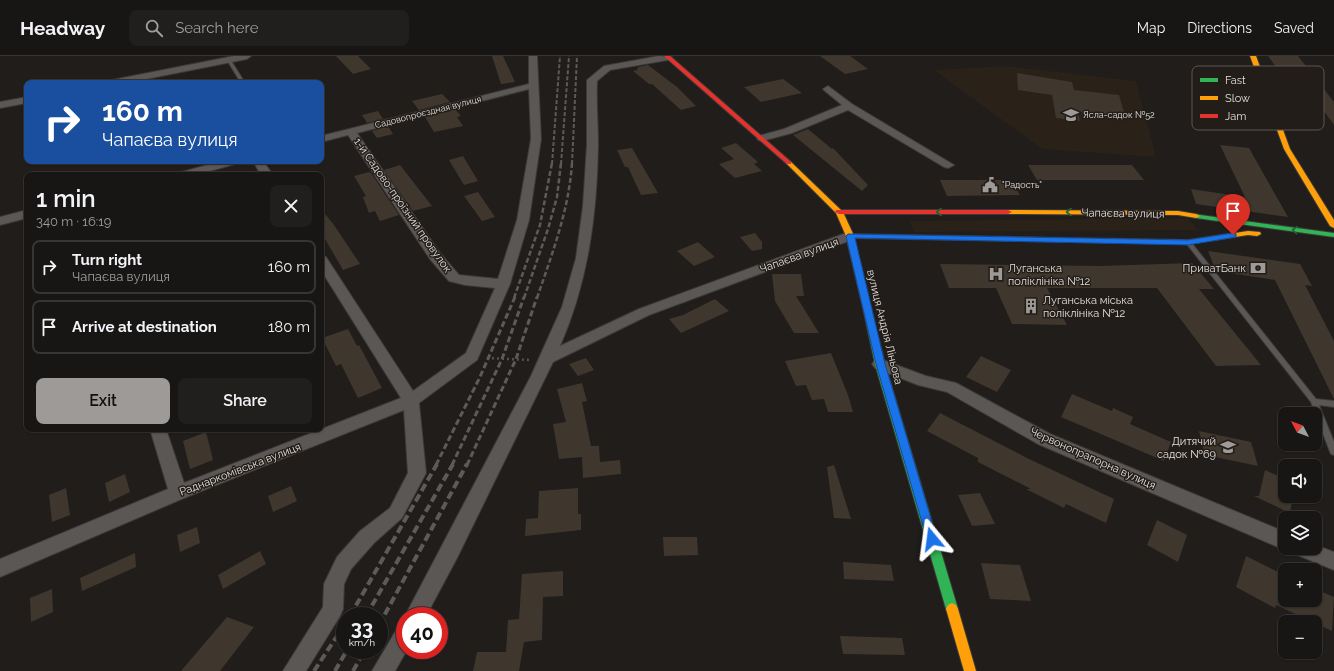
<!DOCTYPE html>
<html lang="en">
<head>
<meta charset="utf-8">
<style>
  body { margin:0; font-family:Raleway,sans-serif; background:#211f1d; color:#f1f3f6; height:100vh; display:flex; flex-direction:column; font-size:15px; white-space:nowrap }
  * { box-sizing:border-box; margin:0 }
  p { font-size:13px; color:#9f9fa0 }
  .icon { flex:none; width:22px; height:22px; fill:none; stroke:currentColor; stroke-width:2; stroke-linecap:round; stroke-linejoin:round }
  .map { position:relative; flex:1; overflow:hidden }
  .sheet { position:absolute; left:24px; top:116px; width:300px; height:260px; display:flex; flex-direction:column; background:#181614; border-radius:8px; box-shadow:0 1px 3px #0004,0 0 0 1px #363534 }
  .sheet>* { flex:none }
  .banner { position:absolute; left:24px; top:24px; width:300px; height:84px; border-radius:8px; box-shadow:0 1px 3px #0004,0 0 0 1px #363534; background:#1a4fa0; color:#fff; overflow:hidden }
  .needle { width:26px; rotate:311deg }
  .tools { position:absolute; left:1278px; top:351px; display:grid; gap:8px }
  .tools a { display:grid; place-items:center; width:44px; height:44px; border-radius:8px; background:#181614; box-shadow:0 1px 3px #0004,0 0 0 1px #363534; font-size:20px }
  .speed { position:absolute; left:336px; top:551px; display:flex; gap:8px; font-size:20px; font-weight:700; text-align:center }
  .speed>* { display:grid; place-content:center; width:52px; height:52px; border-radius:50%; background:#181614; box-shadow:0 1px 3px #0004,0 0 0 1px #363534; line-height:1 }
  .speed small { font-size:10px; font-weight:400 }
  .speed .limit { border:6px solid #d22; background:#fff; color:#111 }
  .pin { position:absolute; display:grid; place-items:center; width:34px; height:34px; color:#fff; margin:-41px -17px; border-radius:50% 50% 50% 0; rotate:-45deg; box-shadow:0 0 4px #0007 }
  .pin .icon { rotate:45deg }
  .me { position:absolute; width:44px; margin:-22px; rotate:344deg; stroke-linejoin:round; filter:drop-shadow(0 0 3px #0008) }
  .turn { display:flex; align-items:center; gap:14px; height:84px; padding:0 12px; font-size:18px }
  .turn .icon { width:52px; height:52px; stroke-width:2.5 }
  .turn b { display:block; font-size:28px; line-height:34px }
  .round { display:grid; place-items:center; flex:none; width:42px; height:42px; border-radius:8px; background:#211f1d }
  .overview { display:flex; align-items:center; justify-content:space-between; height:68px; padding:0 12px }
  h1 { font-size:24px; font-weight:600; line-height:30px }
  .cta { display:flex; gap:8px; margin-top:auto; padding:8px 12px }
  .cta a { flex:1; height:46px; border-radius:8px; background:#9e9a97; color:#111; font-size:16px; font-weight:600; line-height:46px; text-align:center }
  .cta a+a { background:#211f1d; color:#f1f3f6 }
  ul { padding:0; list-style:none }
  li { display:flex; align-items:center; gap:12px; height:54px; margin:0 8px 6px; padding:0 4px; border:2px solid #363534; border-radius:8px }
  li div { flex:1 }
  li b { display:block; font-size:15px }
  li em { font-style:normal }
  header { display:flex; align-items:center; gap:24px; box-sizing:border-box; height:56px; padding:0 20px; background:#181614; border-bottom:1px solid #363534 }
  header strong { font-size:19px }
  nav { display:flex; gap:22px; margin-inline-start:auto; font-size:14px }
  .search { width:280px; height:36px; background:#211f1d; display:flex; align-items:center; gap:10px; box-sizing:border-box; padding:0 14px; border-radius:8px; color:#9f9fa0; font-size:15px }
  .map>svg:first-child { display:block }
  .built { fill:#2a2118 }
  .building { fill:#3f372d }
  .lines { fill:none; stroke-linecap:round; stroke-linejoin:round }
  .lane-casing { stroke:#3c3a39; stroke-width:2 }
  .street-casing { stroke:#3c3a39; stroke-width:2 }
  .fast-casing { stroke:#3c3a39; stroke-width:2 }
  .slow-casing { stroke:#3c3a39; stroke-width:2 }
  .jam-casing { stroke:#3c3a39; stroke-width:2 }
  .path { stroke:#565453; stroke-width:2.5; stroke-dasharray:2 3; stroke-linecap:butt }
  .lane { fill:#5a5755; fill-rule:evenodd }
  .street { fill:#5a5755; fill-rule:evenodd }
  .fast { fill:#30b455; fill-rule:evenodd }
  .slow { fill:#ff9f0a; fill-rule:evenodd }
  .jam { fill:#e5322d; fill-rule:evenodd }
  .rail-far3 { stroke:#5d5b5a; stroke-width:2; stroke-dasharray:4 2; stroke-linecap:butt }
  .rail-far2 { stroke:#5d5b5a; stroke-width:2.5; stroke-dasharray:5 2.5; stroke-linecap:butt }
  .rail-far1 { stroke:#5d5b5a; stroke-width:3; stroke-dasharray:6 3; stroke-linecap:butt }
  .rail { stroke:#5d5b5a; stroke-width:4; stroke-dasharray:8 4; stroke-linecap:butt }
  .oneway { stroke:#286133 }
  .route { fill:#1a73e8; stroke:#114b97 }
  .labels { text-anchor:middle; stroke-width:3; stroke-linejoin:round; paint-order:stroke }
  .far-street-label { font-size:9px; fill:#e2dedb; stroke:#221d18 }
  .far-poi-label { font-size:9px; fill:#e2dedb; stroke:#221d18; text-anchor:start }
  .street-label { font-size:11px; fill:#e2dedb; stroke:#221d18 }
  .poi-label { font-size:11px; fill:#e2dedb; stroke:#221d18; text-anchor:start }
  .key { fill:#221d18; stroke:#5c5752; stroke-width:1 }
  .key-label { font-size:11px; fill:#e2dedb }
</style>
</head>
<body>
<header>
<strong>Headway</strong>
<div class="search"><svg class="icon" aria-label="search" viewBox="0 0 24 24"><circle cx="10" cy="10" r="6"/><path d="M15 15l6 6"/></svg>Search here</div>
<nav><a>Map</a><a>Directions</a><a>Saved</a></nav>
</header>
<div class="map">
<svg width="1334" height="615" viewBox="0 0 1334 615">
  <rect width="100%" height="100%" fill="#201d1a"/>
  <!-- built -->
  <path class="built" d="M1004 10 1136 25 1156 101 1042 93 934 14Z
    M1188 162 1198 174 914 176 909 165Z"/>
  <!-- building -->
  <path class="building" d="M336 0H358L371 13 353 18Z
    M492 0H503L515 26 501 28Z
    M820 0H850L868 13 845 18Z
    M1268 0H1298L1334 46V69L1321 51 1309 50 1300 39 1295 38Z
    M648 9 677 31 696 50 681 54 652 28H649L633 15 637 14 638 11Z
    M1017 17 1072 26 1074 34 1119 39 1126 63 1078 57 1080 65 1056 62 1052 39 1018 34Z
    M783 23 802 37 761 46 744 31Z
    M442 38 450 46 419 54 412 45Z
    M455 53 461 60 457 61 463 70 434 76 425 61Z
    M378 55 383 63 367 67 362 59Z
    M388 70 393 78 377 82 372 75Z
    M808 73 832 93 833 92 868 129 862 135 793 79Z
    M736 87 758 106 754 108 762 115 735 122 719 108 734 103 721 92Z
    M1220 89 1249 92 1288 161 1196 148 1191 133 1245 141Z
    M632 92 658 137 641 139 628 111H625L617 94Z
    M463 100 478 125 464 129 449 104Z
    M400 109 432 150 413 155 384 114Z
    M1028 109H1132L1144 124H1037Z
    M369 116 371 117 399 159 380 165 375 155 369 157 363 141 366 140 354 120Z
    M940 124H1010L1020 139 947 140Z
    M478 136 495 161 482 165 464 140Z
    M321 153 334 169 360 208 343 214 321 176Z
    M755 177 762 186V193L752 195 740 181Z
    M698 186 715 201 694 210 677 195Z
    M1208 195 1300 208 1312 230 1305 229 1334 285V343L1275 224 1216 215Z
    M1192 207 1214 233H1199L1261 309 1216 310 1157 232H1047L1067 269 1012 268 996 232H949L940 208 1101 210Z
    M772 218H801L804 240H796L819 277H794L775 245Z
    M715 243 729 255 681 277 669 263 683 259Z
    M348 273 357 290 359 289 382 332 358 342 341 308 336 310 322 282Z
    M831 297 848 339 853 356H828L824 343 812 344 806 329 796 330 785 305Z
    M981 300 1011 314 997 336 966 321Z
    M586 302 594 314 578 320 569 308Z
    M582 327 587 345 582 346 591 390H599L600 406 620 404 621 418 583 422 582 401 559 403 553 368 566 366 557 333Z
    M1072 338 1112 355 1113 352 1133 361 1130 368 1171 386 1164 405 1061 361Z
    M940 357 1029 403 1114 443 1106 467 1066 448 1064 452 1026 433H1031L978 406V402L927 375Z
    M1199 375 1251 386 1258 410 1205 399Z
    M206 376 213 404 190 413 183 385Z
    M834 409 851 463 834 462 827 411Z
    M1265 414 1285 423V440H1293L1290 457 1254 440H1259Z
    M125 418 130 436 109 446 105 427Z
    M291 430 297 445 273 456 268 440Z
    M66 432 70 459 52 466 49 439Z
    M578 432V458H581V474L525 480 526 463 538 462 539 435Z
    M980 437 995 468 972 470 958 439Z
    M1157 464 1187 479 1178 506 1147 489Z
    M197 471 200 487 180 496 177 479Z
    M663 481H697L698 499 664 500Z
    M260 495 266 508 223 533 218 519Z
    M135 497 136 511 82 535 80 522Z
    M1246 500 1284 519 1277 544H1315V533L1334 541 1332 575 1276 549 1275 552 1236 531Z
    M843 506 891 509 894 525 844 523Z
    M981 507 1020 509 1031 545 990 543Z
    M563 515V540L543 541 542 584 524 586 519 615H473L477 596H506L508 564 519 563 522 518Z
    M52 533 53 556 31 566 30 542Z
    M227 561 254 571 220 615H181Z
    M840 580 902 582 905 599 843 598Z"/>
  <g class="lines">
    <defs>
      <path id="lane" d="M228 3H230L245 27H241L227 4Z
        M1188 184 1190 185 1316 343 1334 345V351L1319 349 1334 386V399L1331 398 1330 396 1311 346 1186 187 1185 186Z"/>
      <path id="street" d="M234 0H251L247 3 126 27H107L112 24Z
        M529 0H537L541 83 529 164 510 228 477 304 419 347 426 417 402 462 374 487 351 513 344 528 343 553 340 560 306 615H283L323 551 324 528 337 501 360 475 390 452 408 417 404 354 184 442 0 521V503L168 433 150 373H166L184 427 401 342 321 214V200L326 201 413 335 466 297 495 232 465 229 449 225 430 203 348 79 321 86V80L529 28ZM529 33 531 83 517 164 498 223 459 219 440 197 357 77Z
        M659 0 672 1 668 4 610 14 597 25C596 46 598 67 598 89 597 159 588 226 560 290L639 253 846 177 850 176 856 180 854 183 649 259 553 306 457 502 426 560H405L531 320 562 251 576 202 583 150 587 88V24L604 10Z
        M828 30 852 48 954 109 948 112 944 111 848 54 792 77 762 85 758 84 757 82 758 80 784 73 842 49 825 35 823 33Z
        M27 41V47L0 52V46Z
        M222 105H240L239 107 195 119H176L178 117Z
        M253 105H263L273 119H261Z
        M27 154V162L0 169V161Z
        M880 303 926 320 956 327 1050 378 1285 476V492H1288L1285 493 1278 491 1038 388 947 336 918 329 875 312 872 308 875 304Z
        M1315 489 1334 496V514L1295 498 1293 492H1315Z
        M405 568V594H407L395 615H372L398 571Z"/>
      <path id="fast" d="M1193 158 1334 177V181L1196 162 1192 160Z
        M867 249 871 252 885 308 958 553 956 557 952 559 948 557 946 553 875 308 863 252Z"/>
      <path id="slow" d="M1250 0H1256L1290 93 1334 164V172L1330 170 1284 93Z
        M789 105 791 106 843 156 854 180 871 252 870 254H864L863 252 846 180 836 157 786 107Z
        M1005 154 1178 155 1196 158 1200 160 1196 162 1178 159 1008 158 1004 156Z
        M1248 175 1260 176 1261 178 1257 180 1248 179 1188 188 1069 186 1065 184 1069 182 1188 184Z
        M952 547 956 549 958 553 976 615H964L946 553 948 549Z"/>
      <path id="jam" d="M664 0H670L791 106V108H787Z
        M836 154H1008L1012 156 1008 158H839L835 156Z
        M847 178 1069 182 1073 184 1069 186 850 182H847Z"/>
    </defs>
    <!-- lane casing -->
    <use href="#lane" class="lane-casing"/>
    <!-- street casing -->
    <use href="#street" class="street-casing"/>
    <!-- fast casing -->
    <use href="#fast" class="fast-casing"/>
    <!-- slow casing -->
    <use href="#slow" class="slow-casing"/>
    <!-- jam casing -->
    <use href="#jam" class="jam-casing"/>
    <!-- path -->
    <path class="path" d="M487 302 530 304"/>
    <!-- lane -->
    <use href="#lane" class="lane"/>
    <!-- street -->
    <use href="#street" class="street"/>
    <!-- fast -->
    <use href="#fast" class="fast"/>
    <!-- slow -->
    <use href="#slow" class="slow"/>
    <!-- jam -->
    <use href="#jam" class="jam"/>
    <!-- rail-far3 -->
    <path class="rail-far3" d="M552 108 560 0
      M561 108 569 0
      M572 108 577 0"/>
    <!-- rail-far2 -->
    <path class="rail-far2" d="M514 242 540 169 552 107
      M524 242 548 173 557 141 561 107
      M537 242C552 198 569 154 572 107"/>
    <!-- rail-far1 -->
    <path class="rail-far1" d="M436 409 480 321 515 241
      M452 409 502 303 524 241
      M467 409 516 303 537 241"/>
    <!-- rail -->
    <path class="rail" d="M350 560 437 408
      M366 560 453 408
      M379 569 467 408
      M314 615 345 568
      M335 615 347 594
      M353 615 365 594"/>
  </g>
  <!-- one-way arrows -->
  <defs><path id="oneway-chevron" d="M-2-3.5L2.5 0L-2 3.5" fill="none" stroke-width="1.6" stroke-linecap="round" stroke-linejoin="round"/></defs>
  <g class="oneway">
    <use href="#oneway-chevron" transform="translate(939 156) rotate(180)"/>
    <use href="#oneway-chevron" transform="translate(1069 156) rotate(180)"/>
    <use href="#oneway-chevron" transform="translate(1295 174) rotate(-173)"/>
  </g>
  <!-- route -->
  <path class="route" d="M1233 177 1236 178V181L1188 189 855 182 885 308 937 483 936 487 932 488 928 487 876 308 846 180 848 178 1188 184Z"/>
  <!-- icons -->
  <defs>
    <symbol id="school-bare" viewBox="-9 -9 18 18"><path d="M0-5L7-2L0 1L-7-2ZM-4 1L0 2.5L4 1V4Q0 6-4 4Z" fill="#9e9a97" stroke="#221d18" stroke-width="2.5" paint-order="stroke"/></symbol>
    <symbol id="civic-bare" viewBox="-9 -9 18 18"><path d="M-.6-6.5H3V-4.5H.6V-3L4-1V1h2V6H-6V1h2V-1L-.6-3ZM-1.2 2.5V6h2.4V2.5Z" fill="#9e9a97" stroke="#221d18" stroke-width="2.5" paint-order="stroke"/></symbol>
    <symbol id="bank-bare" viewBox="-9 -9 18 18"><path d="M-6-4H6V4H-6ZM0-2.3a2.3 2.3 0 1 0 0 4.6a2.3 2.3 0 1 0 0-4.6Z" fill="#9e9a97" stroke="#221d18" stroke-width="2.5" paint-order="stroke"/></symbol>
    <symbol id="hospital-bare" viewBox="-9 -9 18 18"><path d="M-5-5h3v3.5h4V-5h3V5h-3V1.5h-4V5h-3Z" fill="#9e9a97" stroke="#221d18" stroke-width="2.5" paint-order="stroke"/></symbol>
    <symbol id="building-bare" viewBox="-9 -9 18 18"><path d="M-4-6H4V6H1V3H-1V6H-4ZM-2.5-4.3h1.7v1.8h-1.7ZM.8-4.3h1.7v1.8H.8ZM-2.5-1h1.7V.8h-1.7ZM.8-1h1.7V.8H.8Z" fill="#9e9a97" stroke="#221d18" stroke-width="2.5" paint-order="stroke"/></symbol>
  </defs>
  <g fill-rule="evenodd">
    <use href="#school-bare" x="1060" y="48" width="22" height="22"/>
    <use href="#civic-bare" x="979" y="118" width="22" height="22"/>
    <use href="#bank-bare" x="1247" y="201" width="22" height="22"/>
    <use href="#hospital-bare" x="985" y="207" width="22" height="22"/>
    <use href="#building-bare" x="1020" y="239" width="22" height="22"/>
    <use href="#school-bare" x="1217" y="380" width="22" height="22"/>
  </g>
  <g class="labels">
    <!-- far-street labels -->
    <g class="far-street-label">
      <text transform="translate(428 56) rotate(-14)" y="3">Садовопроєздная вулиця</text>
    </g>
    <!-- far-poi labels -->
    <g class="far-poi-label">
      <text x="1083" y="62">Ясла-садок №52</text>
      <text x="1002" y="132">"Радость"</text>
    </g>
    <!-- street labels -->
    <g class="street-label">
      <text transform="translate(403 149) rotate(55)" y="4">1-й Садово-проїзний провулок</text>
      <text transform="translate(1123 157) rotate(1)" y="4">Чапаєва вулиця</text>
      <text transform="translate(799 199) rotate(-20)" y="4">Чапаєва вулиця</text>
      <text transform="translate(885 271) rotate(76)" y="4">вулиця Андрія Ліньова</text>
      <text transform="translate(1093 402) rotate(24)" y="4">Червонопрапорна вулиця</text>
      <text transform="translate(240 413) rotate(-21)" y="4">Раднаркомівська вулиця</text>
    </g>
    <!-- poi labels -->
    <g class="poi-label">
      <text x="1008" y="216">Луганська<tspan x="1008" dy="13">поліклініка №12</tspan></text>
      <text x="1246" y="216" text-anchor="end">ПриватБанк</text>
      <text x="1043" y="248">Луганська міська<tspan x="1043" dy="13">поліклініка №12</tspan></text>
      <text x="1216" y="389" text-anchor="end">Дитячий<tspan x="1216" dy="13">садок №69</tspan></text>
    </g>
  </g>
  <!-- legend -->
  <rect x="1192" y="10" width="132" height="64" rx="6" class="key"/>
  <rect x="1200" y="22" width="18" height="4" fill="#30b455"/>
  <rect x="1200" y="40" width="18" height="4" fill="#ff9f0a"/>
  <rect x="1200" y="58" width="18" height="4" fill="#e5322d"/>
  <g class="key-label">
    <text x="1225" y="28">Fast</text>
    <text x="1225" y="46">Slow</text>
    <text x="1225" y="64">Jam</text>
  </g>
</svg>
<div class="tools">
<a><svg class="needle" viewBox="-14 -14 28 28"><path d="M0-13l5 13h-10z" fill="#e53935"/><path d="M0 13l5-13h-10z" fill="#9f9fa0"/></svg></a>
<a><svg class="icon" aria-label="sound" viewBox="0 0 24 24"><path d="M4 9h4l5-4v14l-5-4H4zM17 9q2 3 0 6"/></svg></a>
<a><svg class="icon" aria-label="layers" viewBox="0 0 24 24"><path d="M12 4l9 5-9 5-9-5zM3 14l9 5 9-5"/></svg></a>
<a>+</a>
<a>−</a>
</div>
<div class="speed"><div>33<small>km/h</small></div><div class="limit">40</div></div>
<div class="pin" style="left:1233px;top:179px;background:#d93025"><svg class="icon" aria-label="arrive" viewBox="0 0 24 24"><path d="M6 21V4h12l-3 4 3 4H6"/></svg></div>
<svg class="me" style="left:932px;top:483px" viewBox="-20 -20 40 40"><path d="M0-17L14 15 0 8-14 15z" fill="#1a73e8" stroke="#fff" stroke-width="4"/></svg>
<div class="banner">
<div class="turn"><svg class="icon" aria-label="right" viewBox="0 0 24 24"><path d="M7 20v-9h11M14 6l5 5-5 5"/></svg><div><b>160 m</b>Чапаєва вулиця</div></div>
</div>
<section class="sheet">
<div class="overview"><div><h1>1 min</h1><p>340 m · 16:19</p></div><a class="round"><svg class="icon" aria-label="close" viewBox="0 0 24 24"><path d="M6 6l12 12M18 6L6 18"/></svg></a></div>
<ul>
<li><svg class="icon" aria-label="right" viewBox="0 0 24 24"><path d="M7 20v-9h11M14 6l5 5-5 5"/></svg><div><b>Turn right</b><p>Чапаєва вулиця</p></div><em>160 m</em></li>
<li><svg class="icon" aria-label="arrive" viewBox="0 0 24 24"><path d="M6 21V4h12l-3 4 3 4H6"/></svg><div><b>Arrive at destination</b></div><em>180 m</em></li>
</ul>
<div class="cta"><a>Exit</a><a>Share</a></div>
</section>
</div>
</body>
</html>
